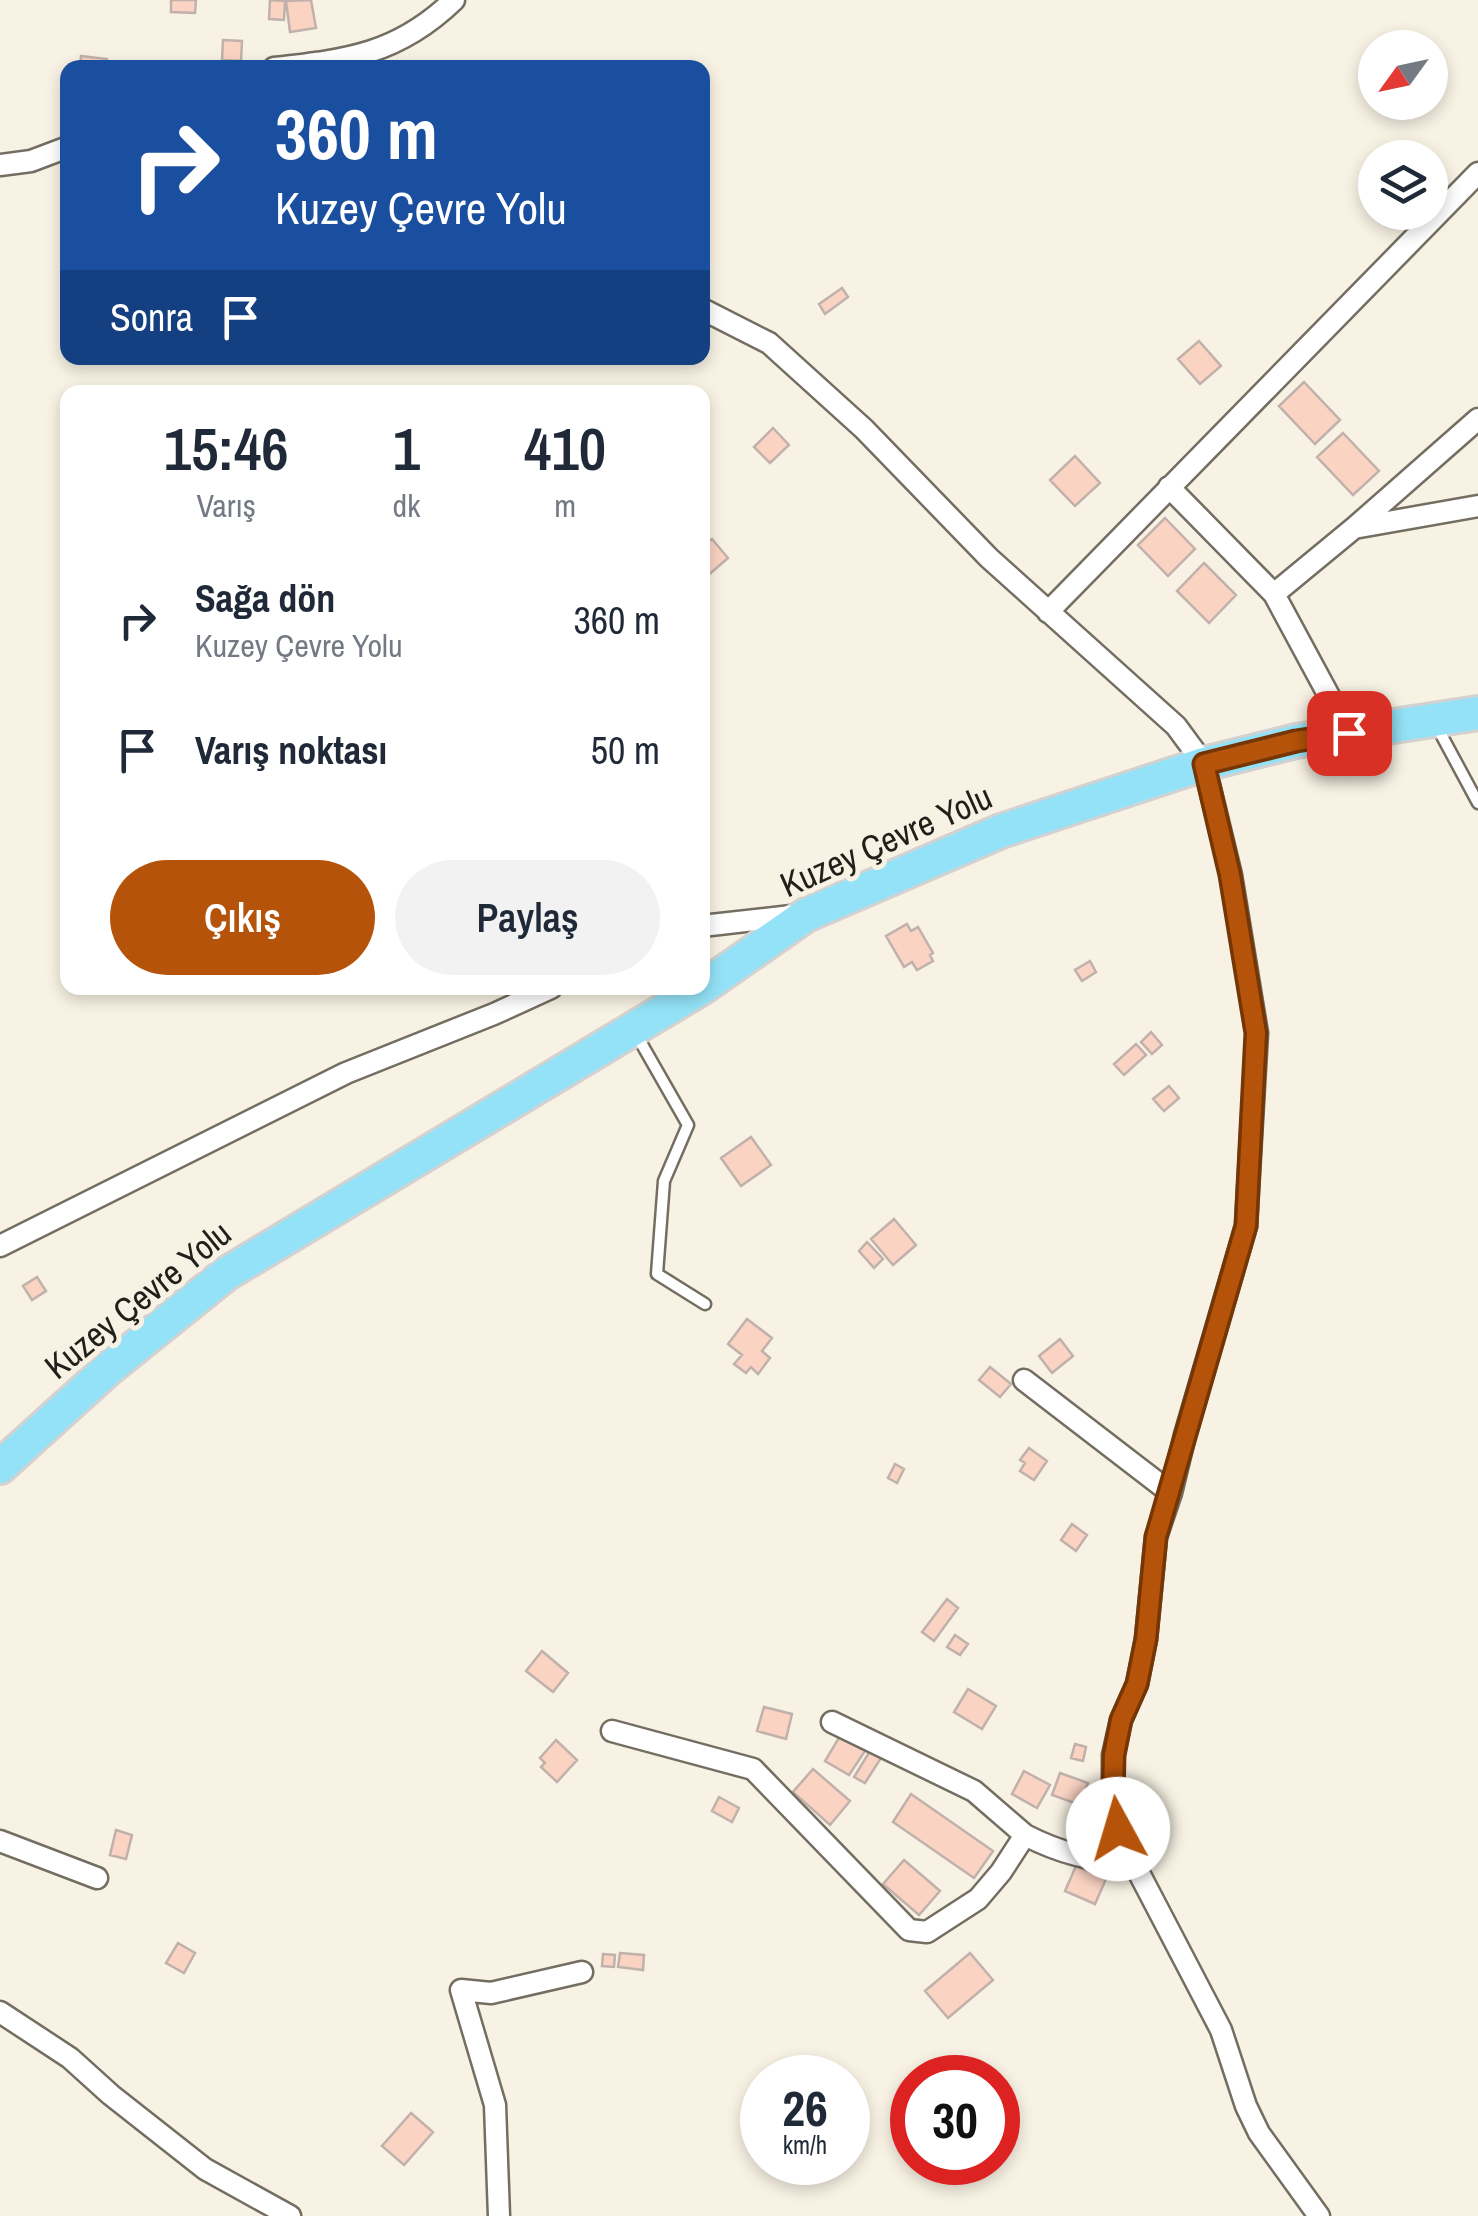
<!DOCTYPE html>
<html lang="tr">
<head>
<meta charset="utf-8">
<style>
  body { margin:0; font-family:"Archivo Narrow",sans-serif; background:#f2f2f3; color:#1f2937; height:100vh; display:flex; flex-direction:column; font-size:38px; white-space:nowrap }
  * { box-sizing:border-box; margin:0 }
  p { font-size:32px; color:#747a83 }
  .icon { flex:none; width:55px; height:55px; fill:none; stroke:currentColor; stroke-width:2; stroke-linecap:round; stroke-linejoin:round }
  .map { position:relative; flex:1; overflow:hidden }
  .side { position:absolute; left:60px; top:385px; width:650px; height:610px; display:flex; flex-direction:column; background:#fff; border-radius:20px; box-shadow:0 5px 15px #0003 }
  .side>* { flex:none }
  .hud { position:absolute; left:60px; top:60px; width:650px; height:305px; border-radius:20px; box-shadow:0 5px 15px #0003; background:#1a4fa0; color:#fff; overflow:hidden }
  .needle { width:65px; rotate:237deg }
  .tools { position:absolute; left:1358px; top:30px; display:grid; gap:20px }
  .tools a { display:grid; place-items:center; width:90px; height:90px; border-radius:50%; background:#fff; box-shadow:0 5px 15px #0003; font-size:50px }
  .speed { position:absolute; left:740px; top:2055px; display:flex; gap:20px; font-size:50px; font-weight:700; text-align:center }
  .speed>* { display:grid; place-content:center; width:130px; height:130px; border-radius:50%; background:#fff; box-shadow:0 5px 15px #0003; line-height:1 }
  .speed small { font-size:25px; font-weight:400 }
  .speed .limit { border:15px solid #d22; background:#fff; color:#111 }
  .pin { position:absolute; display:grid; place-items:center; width:85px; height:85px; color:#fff; margin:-42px; border-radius:20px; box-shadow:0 5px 15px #0006 }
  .me { position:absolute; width:110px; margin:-55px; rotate:354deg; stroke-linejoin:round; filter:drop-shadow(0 0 8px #0008) }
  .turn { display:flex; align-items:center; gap:35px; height:210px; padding:0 50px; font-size:45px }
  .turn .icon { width:130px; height:130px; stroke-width:2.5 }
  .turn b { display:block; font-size:70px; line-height:85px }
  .then { display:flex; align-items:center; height:95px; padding:0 50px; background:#0003; gap:20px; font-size:38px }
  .eta { display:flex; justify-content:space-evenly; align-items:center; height:170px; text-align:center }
  .eta b { font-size:60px; font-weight:600; line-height:70px }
  .cta { display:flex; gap:20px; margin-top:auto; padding:20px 50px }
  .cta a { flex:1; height:115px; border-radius:60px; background:#b45309; color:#fff; font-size:40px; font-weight:600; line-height:115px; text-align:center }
  .cta a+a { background:#f2f2f3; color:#1f2937 }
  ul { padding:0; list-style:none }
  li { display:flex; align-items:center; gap:30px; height:130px; padding:0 50px }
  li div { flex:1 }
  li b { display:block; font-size:38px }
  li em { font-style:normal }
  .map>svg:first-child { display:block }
  .building { fill:#fad3c3; stroke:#c1b1ab; stroke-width:2.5 }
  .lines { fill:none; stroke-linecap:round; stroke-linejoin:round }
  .service-casing { stroke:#746e62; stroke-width:15 }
  .minor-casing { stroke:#746e62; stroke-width:25 }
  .primary-casing { stroke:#d3d2d1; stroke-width:38 }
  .service { stroke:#fff; stroke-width:10 }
  .minor { stroke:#fff; stroke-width:20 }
  .primary { stroke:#94e2f7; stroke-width:32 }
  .route-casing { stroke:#753606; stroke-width:25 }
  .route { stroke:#b45309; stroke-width:18 }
  .labels { text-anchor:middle; stroke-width:10; stroke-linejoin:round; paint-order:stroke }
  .street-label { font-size:35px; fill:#211f1a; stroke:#f8f2e4 }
</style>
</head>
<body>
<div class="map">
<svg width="1478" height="2216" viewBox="0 0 1478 2216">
  <rect width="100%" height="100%" fill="#f8f2e4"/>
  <!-- building -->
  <path class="building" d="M171 0H196L195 13 171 12Z
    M270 0 285 1 284 20 269 19Z
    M311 0 316 28 290 32 286 1Z
    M223 40 242 41 241 61 222 60Z
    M81 56 107 59 106 68H80Z
    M842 288 848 297 825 314 819 304Z
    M1199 341 1221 366 1200 384 1178 359Z
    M1304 382 1340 420 1315 444 1279 406Z
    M773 428 789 445 770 463 754 447Z
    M1343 433 1379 471 1353 495 1317 457Z
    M1075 456 1100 483 1075 506 1050 480Z
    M1165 518 1195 549 1168 576 1138 545Z
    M712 539 728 558 706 577 702 573V547Z
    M1204 563 1236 595 1209 623 1177 591Z
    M907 924 911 931 918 927 933 953 930 955 933 961 917 970 912 962 904 967 886 936Z
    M1090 961 1096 972 1082 981 1075 970Z
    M1151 1032 1162 1045 1152 1054 1141 1042Z
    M1136 1044 1146 1055 1124 1075 1114 1064Z
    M1169 1086 1179 1098 1164 1111 1153 1099Z
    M751 1137 771 1165 741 1186 721 1158Z
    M894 1219 916 1245 893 1265 871 1239Z
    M867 1242 883 1259 874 1268 859 1251Z
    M37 1277 46 1291 32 1300 23 1286Z
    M747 1319 772 1338 762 1351 770 1358 758 1374 751 1367 746 1373 734 1364 742 1355 728 1344Z
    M1060 1339 1073 1356 1052 1373 1039 1356Z
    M990 1367 1011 1384 1000 1397 979 1380Z
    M1029 1448 1047 1461 1034 1480 1020 1471 1025 1463 1020 1460Z
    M895 1464 904 1469 897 1483 888 1478Z
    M1072 1524 1087 1535 1076 1551 1061 1540Z
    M947 1599 958 1608 934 1641 922 1632Z
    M955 1635 968 1644 960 1655 947 1647Z
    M542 1651 568 1673 553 1692 526 1671Z
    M968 1689 996 1706 982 1729 954 1712Z
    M764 1707 792 1714 786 1739 757 1731Z
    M840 1736 865 1751 849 1775 825 1761Z
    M556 1740 577 1760 557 1782 541 1767 545 1763 540 1758Z
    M1075 1744 1086 1747 1083 1761 1071 1758Z
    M870 1751 881 1758 865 1783 854 1777Z
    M813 1769 850 1801 830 1825 793 1792Z
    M1024 1771 1050 1785 1037 1808 1012 1794Z
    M1060 1773 1088 1783 1080 1805 1052 1795Z
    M911 1794 993 1851 974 1878 893 1822Z
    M719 1797 739 1808 732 1822 712 1811Z
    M116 1830 132 1835 126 1859 110 1855Z
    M904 1860 940 1891 919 1915 883 1884Z
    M1076 1866 1106 1879 1095 1904 1065 1891Z
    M178 1943 195 1953 184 1973 166 1963Z
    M620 1953 644 1955 643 1970 618 1967Z
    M970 1953 993 1980 948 2018 925 1991Z
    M603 1954 615 1955 614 1967 602 1966Z
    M411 2113 433 2132 404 2165 382 2146Z"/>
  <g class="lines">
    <defs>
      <path id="service" d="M1436 725 1478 803
        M636 1034 688 1125 664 1181 657 1274 705 1304"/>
      <path id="minor" d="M274 68C348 60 398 54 454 0
        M0 165 31 161 68 147
        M702 309 769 343 864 429 989 558 1176 726 1204 764 1231 875 1257 1033 1246 1226 1185 1435 1171 1493 1156 1537 1146 1639 1137 1684 1121 1720 1113 1755V1793L1118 1829 1127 1850 1221 2030 1246 2106 1259 2133 1319 2216
        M1169 487 1274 594 1349 733
        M1354 528 1478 506
        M1274 594 1354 528 1478 419
        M1048 612 1478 173
        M702 926 800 915
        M0 1246 346 1073 494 1014 551 988
        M1024 1380 1171 1493
        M832 1722 974 1791 1025 1835
        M612 1731 753 1769 909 1930 927 1932 978 1899 1001 1872 1025 1835C1056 1851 1096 1864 1131 1860
        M0 1841 97 1878
        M0 2012 70 2058 111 2095 205 2169 290 2216
        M499 2216 495 2105 461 1990 491 1993 582 1972"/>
      <path id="primary" d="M0 1467 108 1369 226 1274 703 987 806 915 1001 831 1204 764 1296 741 1478 713"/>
    </defs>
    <!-- service casing -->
    <use href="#service" class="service-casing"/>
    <!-- minor casing -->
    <use href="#minor" class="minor-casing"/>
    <!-- primary casing -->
    <use href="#primary" class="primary-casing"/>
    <!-- service -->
    <use href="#service" class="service"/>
    <!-- minor -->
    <use href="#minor" class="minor"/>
    <!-- primary -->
    <use href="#primary" class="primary"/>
  </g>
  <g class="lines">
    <defs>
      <path id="route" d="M1118 1829 1113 1794 1114 1755 1121 1720 1137 1684 1146 1639 1156 1537 1246 1226 1256 1033 1230 875 1204 764 1296 741 1349 733"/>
    </defs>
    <!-- route casing -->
    <use href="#route" class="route-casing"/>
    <!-- route -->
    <use href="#route" class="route"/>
  </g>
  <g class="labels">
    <!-- street labels -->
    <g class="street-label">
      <text transform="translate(886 841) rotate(-24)" y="12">Kuzey Çevre Yolu</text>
      <text transform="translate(138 1300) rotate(-39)" y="12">Kuzey Çevre Yolu</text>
    </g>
  </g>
</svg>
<div class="tools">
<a><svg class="needle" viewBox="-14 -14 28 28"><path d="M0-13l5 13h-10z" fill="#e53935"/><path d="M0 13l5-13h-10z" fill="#747a83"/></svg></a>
<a><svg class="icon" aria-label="layers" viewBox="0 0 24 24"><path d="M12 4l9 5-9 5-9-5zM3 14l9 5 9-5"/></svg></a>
</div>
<div class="speed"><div>26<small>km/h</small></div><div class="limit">30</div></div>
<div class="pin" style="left:1349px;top:733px;background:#d93025"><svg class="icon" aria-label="arrive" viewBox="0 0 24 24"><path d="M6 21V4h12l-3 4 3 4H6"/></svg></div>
<svg class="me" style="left:1118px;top:1829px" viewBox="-20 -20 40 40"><circle r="19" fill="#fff"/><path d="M0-13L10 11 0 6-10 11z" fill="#b45309"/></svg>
<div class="hud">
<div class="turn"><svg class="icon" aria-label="right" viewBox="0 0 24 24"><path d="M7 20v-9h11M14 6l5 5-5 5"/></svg><div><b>360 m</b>Kuzey Çevre Yolu</div></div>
<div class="then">Sonra<svg class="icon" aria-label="arrive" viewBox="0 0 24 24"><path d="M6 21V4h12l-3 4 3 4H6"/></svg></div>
</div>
<section class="side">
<div class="eta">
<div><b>15:46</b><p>Varış</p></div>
<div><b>1</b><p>dk</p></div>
<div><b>410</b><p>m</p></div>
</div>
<ul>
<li><svg class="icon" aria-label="right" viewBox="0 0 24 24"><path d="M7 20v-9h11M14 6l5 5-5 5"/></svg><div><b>Sağa dön</b><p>Kuzey Çevre Yolu</p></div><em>360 m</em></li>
<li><svg class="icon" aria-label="arrive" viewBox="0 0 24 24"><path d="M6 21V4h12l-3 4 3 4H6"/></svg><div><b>Varış noktası</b></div><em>50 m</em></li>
</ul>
<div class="cta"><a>Çıkış</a><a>Paylaş</a></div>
</section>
</div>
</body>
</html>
